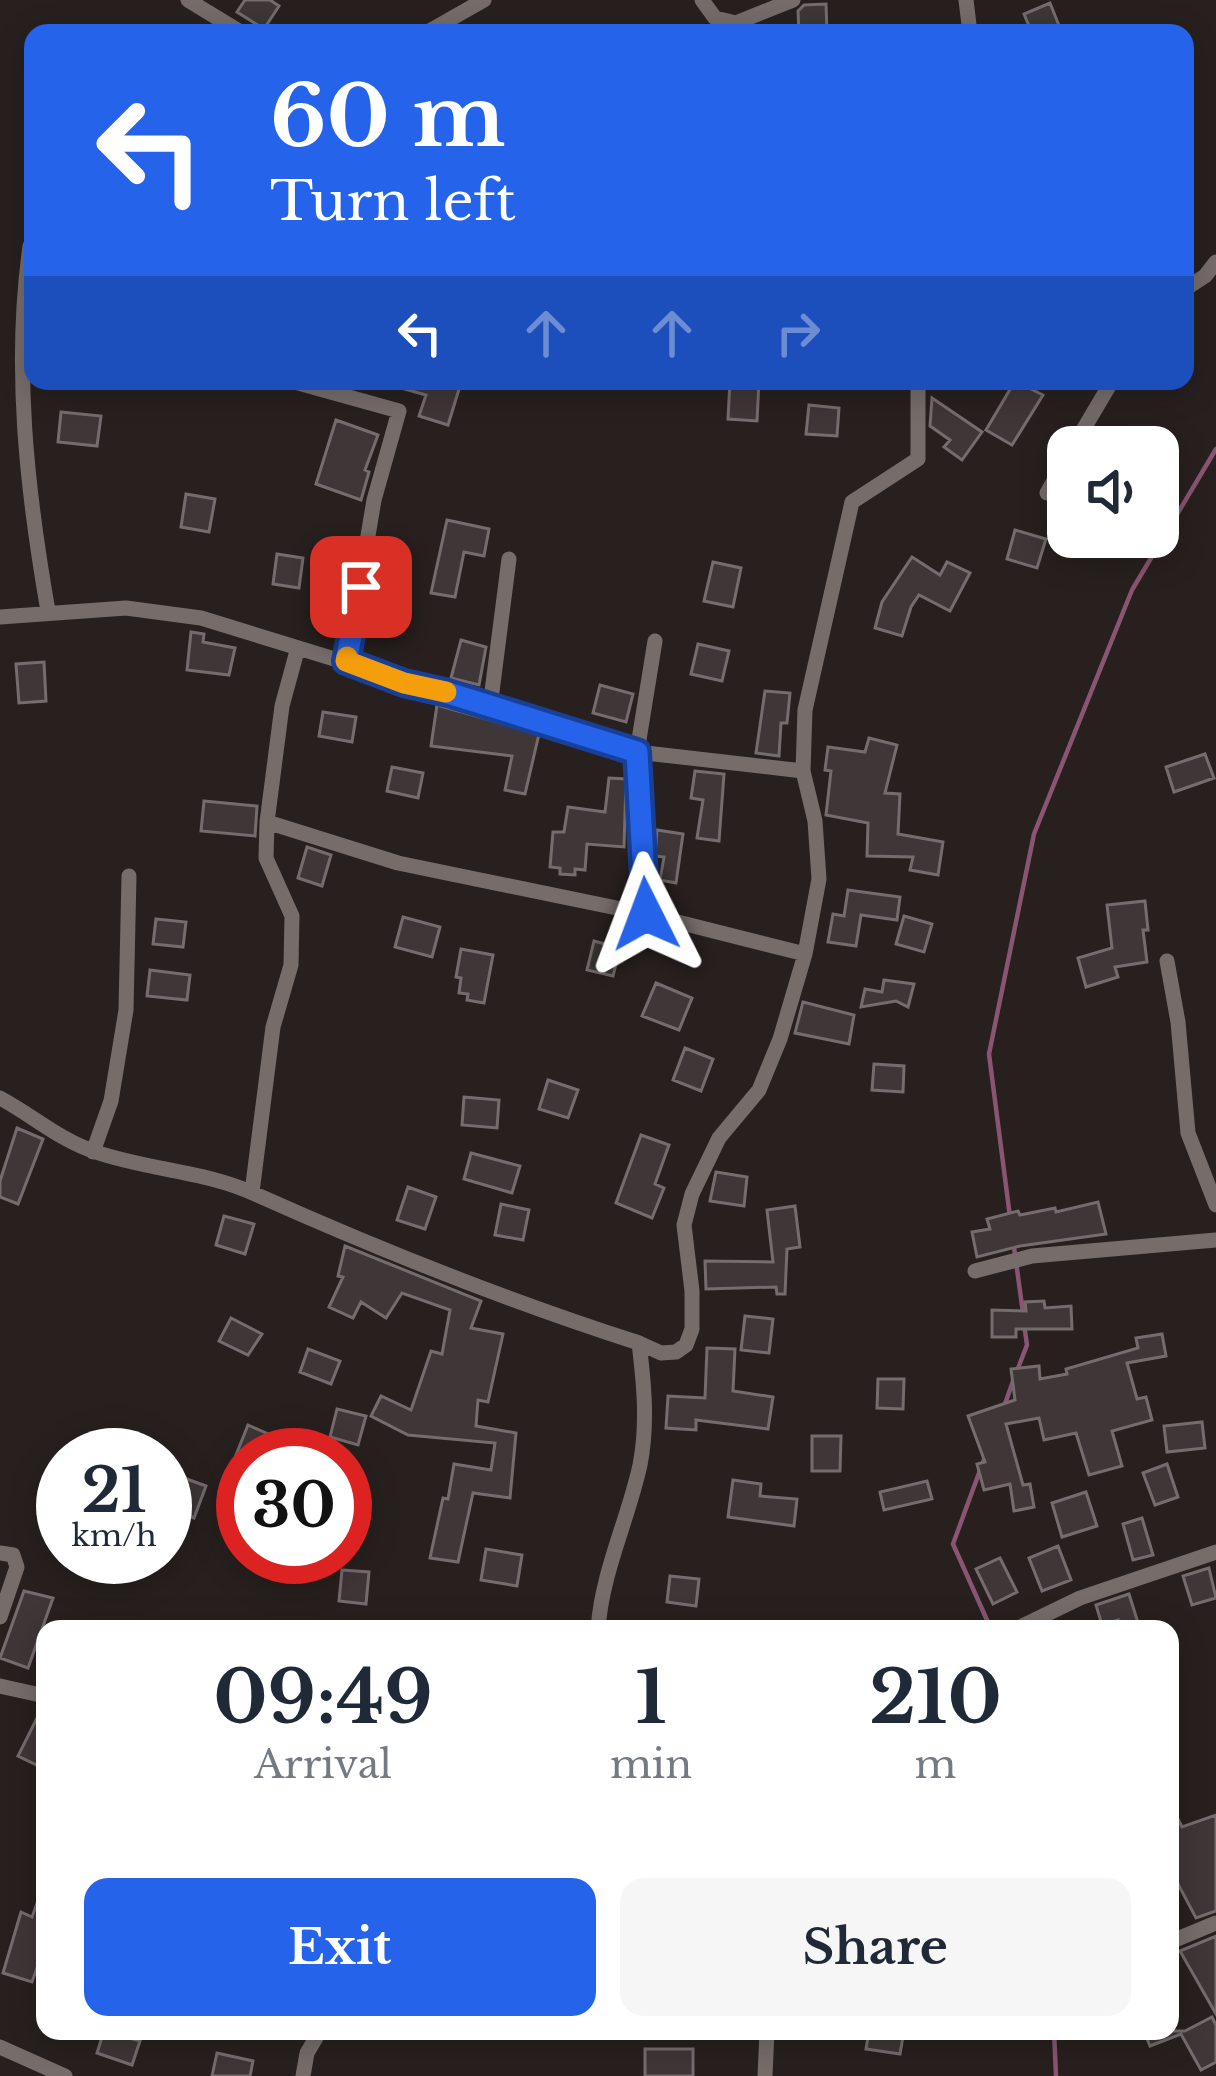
<!DOCTYPE html>
<html lang="en">
<head>
<meta charset="utf-8">
<style>
  body { margin:0; font-family:"Libre Baskerville",serif; background:#f6f6f7; color:#1f2937; height:100vh; display:flex; flex-direction:column; font-size:45px; white-space:nowrap }
  * { box-sizing:border-box; margin:0 }
  p { font-size:39px; color:#747a83 }
  .icon { flex:none; width:66px; height:66px; fill:none; stroke:currentColor; stroke-width:2; stroke-linecap:round; stroke-linejoin:round }
  .map { position:relative; flex:1; overflow:hidden }
  .sheet { position:absolute; left:36px; top:1620px; width:1143px; height:420px; display:flex; flex-direction:column; background:#fff; border-radius:24px; box-shadow:0 6px 30px #0003 }
  .sheet>* { flex:none }
  .banner { position:absolute; left:24px; top:24px; width:1170px; height:366px; border-radius:24px; box-shadow:0 6px 30px #0003; background:#2563eb; color:#fff; overflow:hidden }
  .tools { position:absolute; left:1047px; top:426px; display:grid; gap:24px }
  .tools a { display:grid; place-items:center; width:132px; height:132px; border-radius:24px; background:#fff; box-shadow:0 6px 30px #0003; font-size:60px }
  .speed { position:absolute; left:36px; top:1428px; display:flex; gap:24px; font-size:60px; font-weight:700; text-align:center }
  .speed>* { display:grid; place-content:center; width:156px; height:156px; border-radius:50%; background:#fff; box-shadow:0 6px 30px #0003; line-height:1 }
  .speed small { font-size:30px; font-weight:400 }
  .speed .limit { border:18px solid #d22; background:#fff; color:#111 }
  .pin { position:absolute; display:grid; place-items:center; width:102px; height:102px; color:#fff; margin:-51px; border-radius:24px; box-shadow:0 6px 18px #0006 }
  .me { position:absolute; width:132px; margin:-66px; rotate:357deg; stroke-linejoin:round; filter:drop-shadow(0 0 9px #0008) }
  .turn { display:flex; align-items:center; gap:42px; height:252px; padding:0 48px; font-size:54px }
  .turn .icon { width:156px; height:156px; stroke-width:2.5 }
  .turn b { display:block; font-size:84px; line-height:102px }
  .lanes { display:flex; align-items:center; height:114px; padding:0 48px; background:#0003; justify-content:center; gap:60px; direction:ltr }
  .lanes .off { opacity:.35 }
  .eta { display:flex; justify-content:space-evenly; align-items:center; height:204px; text-align:center }
  .eta b { font-size:72px; font-weight:800; line-height:84px }
  .button { display:flex; gap:24px; margin-top:auto; padding:24px 48px }
  .button a { flex:1; height:138px; border-radius:24px; background:#2563eb; color:#fff; font-size:48px; font-weight:800; line-height:138px; text-align:center }
  .button a+a { background:#f6f6f7; color:#1f2937 }
  .map>svg:first-child { display:block }
  .lines { fill:none; stroke-linecap:round; stroke-linejoin:round }
  .stream { stroke:#895572; stroke-width:4.5 }
  .building { fill:#3e3637; stroke:#756c6d; stroke-width:3 }
  .street { stroke:#766d6b; stroke-width:15 }
  .route-casing { stroke:#184099; stroke-width:30 }
  .route { stroke:#2563eb; stroke-width:21 }
  .slow { stroke:#f59e0b; stroke-width:21 }
</style>
</head>
<body>
<div class="map">
<svg width="1216" height="2076" viewBox="0 0 1216 2076">
  <rect width="100%" height="100%" fill="#27201e"/>
  <g class="lines">
    <!-- stream -->
    <path class="stream" d="M1010 1217 989 1054 1034 834 1132 590 1216 449
      M1014 1247 1023 1313
      M1017 1371 1027 1345 1024 1324
      M1005 1404 1013 1381
      M986 1454 953 1544 991 1629
      M1054 2031 1056 2076"/>
  </g>
  <!-- building -->
  <path class="building" d="M245 0H270L279 6 264 29 237 12Z
    M1050 3 1062 33H1032L1024 14Z
    M826 4 827 32 799 33 798 11 804 5Z
    M391 381H443L460 386 448 425 419 416 426 395 391 385Z
    M730 381H759L757 421 728 419Z
    M1015 381 1043 395 1012 445 986 430Z
    M932 398 982 432 962 460 944 447 950 440 930 426Z
    M809 405 839 408 837 436 806 434Z
    M61 412 101 416 97 446 58 442Z
    M336 420 378 435 365 470 369 472 361 500 316 484Z
    M186 494 215 499 209 532 181 527Z
    M447 520 489 529 484 556 464 552 455 597 431 593Z
    M1015 530 1046 539 1037 568 1007 559Z
    M277 554 303 558 299 588 273 584Z
    M912 557 940 575 947 562 970 573 950 611 919 595 911 607 902 636 875 628 882 602Z
    M713 562 741 568 733 607 704 601Z
    M191 632 204 634 203 642 235 648 229 675 187 670Z
    M461 640 486 647 479 685 451 678Z
    M698 644 729 651 722 681 691 674Z
    M44 662 46 701 19 703 16 664Z
    M600 685 633 694 626 722 593 713Z
    M765 691 790 693 787 723H781L779 756 756 753Z
    M437 705 539 734 525 794 505 790 512 756 431 746Z
    M323 712 356 717 352 742 319 736Z
    M869 738 897 745 885 793 900 794 898 834 943 842 938 875 910 870 913 857 867 856 868 823 826 815 831 771 825 770 828 747 865 752Z
    M1205 754 1214 778 1174 792 1166 767Z
    M392 767 423 773 418 798 387 791Z
    M695 771 724 774 719 841 697 838 703 800 691 798Z
    M609 778 626 779 624 847 587 844 585 870 575 869V875L560 874V868L550 867 553 832H564L568 807 605 812Z
    M204 801 257 806 255 836 201 831Z
    M657 830 683 834 676 883 660 880 664 857 655 856Z
    M307 847 331 855 322 886 298 878Z
    M848 890 900 897 897 920 861 915 856 946 828 942 833 914 844 916Z
    M1145 901 1148 930H1143L1147 962 1115 967 1118 977 1086 987 1078 958 1112 948 1107 905Z
    M904 916 932 924 924 952 896 944Z
    M403 917 440 927 432 957 395 947Z
    M156 919 186 922 183 947 153 944Z
    M594 941 620 948 613 976 587 970Z
    M461 949 493 955 484 1003 467 1000 468 994 459 993 461 978 456 977Z
    M150 970 190 975 187 1000 147 996Z
    M884 980 914 984 908 1007 896 1001 861 1007 865 989 882 992Z
    M656 983 692 998 679 1030 642 1016Z
    M803 1002 854 1015 849 1044 795 1033Z
    M685 1048 713 1059 701 1091 673 1080Z
    M874 1064 904 1066 903 1092 872 1090Z
    M548 1080 578 1090 568 1118 539 1109Z
    M464 1097 499 1100 497 1128 462 1125Z
    M17 1128 43 1139 18 1204 0 1197V1181Z
    M641 1135 669 1145 655 1184 664 1188 652 1218 616 1203Z
    M471 1153 520 1166 512 1193 464 1179Z
    M716 1172 747 1177 744 1206 710 1201Z
    M408 1187 436 1197 425 1229 397 1220Z
    M1098 1202 1106 1234 1020 1246 977 1257 972 1232 990 1229 987 1219 1018 1211 1020 1215 1055 1208 1056 1212Z
    M501 1204 529 1210 523 1240 495 1235Z
    M795 1206 800 1247 787 1249 785 1294H777L776 1287 706 1289 705 1261 773 1262 767 1210Z
    M224 1216 254 1224 245 1254 216 1245Z
    M345 1246 481 1301 471 1328 503 1334 488 1402 478 1400 476 1426 516 1433 510 1498 473 1493 458 1562 430 1558 443 1498 448 1499 454 1464 491 1470 495 1443 408 1435 371 1416 381 1396 411 1410 431 1351 442 1354 450 1310 402 1293 386 1318 361 1302 353 1318 329 1307 343 1277 338 1276Z
    M1044 1301 1045 1308 1071 1306 1072 1329H1016V1337H992V1310L1026 1311 1025 1302Z
    M745 1316 773 1319 769 1353 741 1350Z
    M231 1318 262 1334 248 1355 219 1341Z
    M1162 1334 1166 1356 1127 1363 1137 1399 1146 1397 1152 1420 1112 1431 1122 1466 1089 1475 1076 1433 1044 1440 1039 1418 1006 1424 1023 1485 1030 1484 1034 1507 1014 1511 1010 1484 984 1490 977 1464 985 1462 968 1416 1015 1400 1011 1369 1039 1366 1040 1379 1067 1374 1066 1369 1138 1348 1136 1338Z
    M707 1348 735 1349 733 1391 773 1397 768 1429 696 1420V1430L666 1428 668 1396 705 1398Z
    M308 1349 340 1361 331 1384 300 1372Z
    M878 1379H904L903 1409 877 1408Z
    M337 1409 366 1416 358 1445 330 1437Z
    M1202 1422 1205 1448 1167 1452 1164 1426Z
    M248 1425 275 1437 268 1455H236Z
    M812 1436H841L840 1471H812Z
    M1167 1464 1178 1497 1155 1505 1143 1473Z
    M176 1475 206 1486 194 1518 165 1507Z
    M733 1480 761 1484 760 1496 797 1499 794 1526 728 1517Z
    M927 1481 932 1499 884 1510 880 1492Z
    M1086 1492 1097 1526 1062 1537 1052 1503Z
    M1142 1518 1153 1555 1133 1560 1123 1524Z
    M1058 1546 1071 1580 1042 1591 1029 1558Z
    M486 1549 522 1555 517 1586 481 1580Z
    M1000 1558 1017 1592 993 1604 976 1569Z
    M1209 1568 1216 1598 1192 1605 1183 1576Z
    M342 1570 369 1572 366 1604 339 1601Z
    M670 1576 699 1579 696 1606 667 1602Z
    M24 1591 53 1598 28 1668 0 1658Z
    M1129 1594 1140 1629H1118V1620L1102 1625 1096 1605Z
    M42 1708H45V1769L18 1756Z
    M1170 1803 1182 1827 1216 1815V1911L1196 1918 1170 1869Z
    M43 1887 45 1945 32 1982 3 1973 21 1912 32 1917Z
    M1216 1936V2014L1180 1951Z
    M1212 2017 1216 2025V2062L1201 2070 1181 2034 1150 2046 1144 2031H1185Z
    M104 2031 140 2041 132 2065 97 2053Z
    M869 2031H904L900 2054 866 2049Z
    M645 2049H693V2076H645Z
    M217 2053 253 2061 250 2076H212Z"/>
  <g class="lines">
    <!-- street -->
    <path class="street" d="M188 0 242 33
      M702 0 715 18 736 23 793 0
      M966 0 970 33
      M426 33 484 0
      M30 246C13 367 27 491 48 611
      M1185 289 1205 276 1216 262
      M291 381 399 411 374 500 347 661
      M1073 447 1112 381
      M1047 493 1068 456
      M0 617 126 608 201 618 637 752 803 771
      M490 707 509 559
      M267 822 398 863 646 914 805 954
      M646 914 637 752 655 641
      M1167 961 1178 1022 1188 1133 1216 1205
      M0 1098C32 1115 61 1141 96 1152 147 1170 206 1171 255 1194 380 1250 508 1301 639 1343 644 1384 648 1424 640 1465 628 1520 602 1572 598 1629
      M93 1152 111 1101 126 1010 129 876
      M252 1192 273 1027 291 965 292 916 266 858 267 822 282 706 297 651
      M975 1271 1032 1256 1216 1240
      M639 1343 661 1353 676 1352 686 1345 692 1329V1291L684 1225 692 1194 719 1138 759 1090 780 1039 805 954 819 879 815 821 803 771 805 710 852 502 918 459V381
      M0 1553 13 1555 17 1567 0 1617
      M1016 1629 1080 1598 1216 1552
      M0 1686 45 1696
      M1170 1942 1216 1923
      M0 2047 65 2076
      M303 2076 307 2053 320 2031
      M765 2076 767 2031"/>
  </g>
  <g class="lines">
    <defs>
      <path id="route" d="M361 587 346 661 404 683 448 693 637 752 646 914"/>
    </defs>
    <!-- route casing -->
    <use href="#route" class="route-casing"/>
    <!-- route -->
    <use href="#route" class="route"/>
    <!-- slow -->
    <path class="slow" d="M347 657 346 661 404 683 446 692"/>
  </g>
</svg>
<div class="tools">
<a><svg class="icon" aria-label="sound" viewBox="0 0 24 24"><path d="M4 9h4l5-4v14l-5-4H4zM17 9q2 3 0 6"/></svg></a>
</div>
<div class="speed"><div>21<small>km/h</small></div><div class="limit">30</div></div>
<div class="pin" style="left:361px;top:587px;background:#d93025"><svg class="icon" aria-label="arrive" viewBox="0 0 24 24"><path d="M6 21V4h12l-3 4 3 4H6"/></svg></div>
<svg class="me" style="left:646px;top:914px" viewBox="-20 -20 40 40"><path d="M0-17L14 15 0 8-14 15z" fill="#2563eb" stroke="#fff" stroke-width="4"/></svg>
<div class="banner">
<div class="turn"><svg class="icon" aria-label="left" viewBox="0 0 24 24"><path d="M17 20v-9H6M10 6l-5 5 5 5"/></svg><div><b>60 m</b>Turn left</div></div>
<div class="lanes"><svg class="icon" aria-label="left" viewBox="0 0 24 24"><path d="M17 20v-9H6M10 6l-5 5 5 5"/></svg><svg class="icon off" aria-label="ahead" viewBox="0 0 24 24"><path d="M12 20V5M6 11l6-6 6 6"/></svg><svg class="icon off" aria-label="ahead" viewBox="0 0 24 24"><path d="M12 20V5M6 11l6-6 6 6"/></svg><svg class="icon off" aria-label="right" viewBox="0 0 24 24"><path d="M7 20v-9h11M14 6l5 5-5 5"/></svg></div>
</div>
<section class="sheet">
<div class="eta">
<div><b>09:49</b><p>Arrival</p></div>
<div><b>1</b><p>min</p></div>
<div><b>210</b><p>m</p></div>
</div>
<div class="button"><a>Exit</a><a>Share</a></div>
</section>
</div>
</body>
</html>
